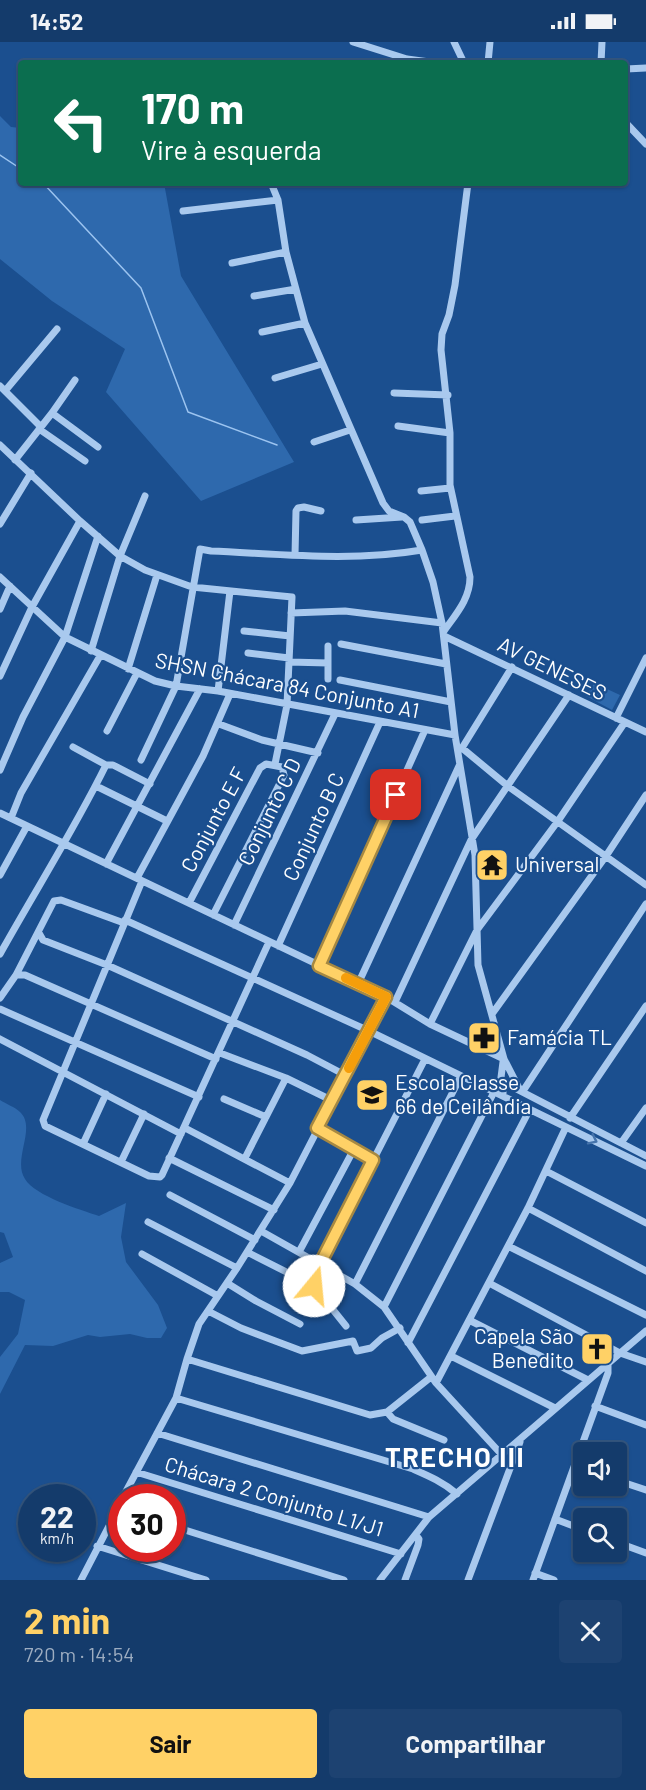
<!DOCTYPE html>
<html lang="pt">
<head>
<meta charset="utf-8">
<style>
  body { margin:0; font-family:Barlow,sans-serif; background:#1d4271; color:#f1f3f6; height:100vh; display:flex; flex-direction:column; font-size:22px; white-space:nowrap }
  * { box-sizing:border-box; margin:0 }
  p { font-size:20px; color:#9dadc1 }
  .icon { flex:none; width:33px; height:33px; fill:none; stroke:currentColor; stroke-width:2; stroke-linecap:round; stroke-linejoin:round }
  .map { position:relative; height:1538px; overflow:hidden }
  .drawer { display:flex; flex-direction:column; background:#143b6b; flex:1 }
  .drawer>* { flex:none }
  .banner { position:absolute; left:18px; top:18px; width:610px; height:126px; border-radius:6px; box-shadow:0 2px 4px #0004,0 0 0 2px #33557e; background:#0b6e4f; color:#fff; overflow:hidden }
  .controls { position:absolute; left:573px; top:1400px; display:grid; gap:12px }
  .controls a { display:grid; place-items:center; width:54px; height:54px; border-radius:6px; background:#143b6b; box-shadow:0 2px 4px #0004,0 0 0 2px #33557e; font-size:30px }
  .speed { position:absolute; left:18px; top:1442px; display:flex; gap:12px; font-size:30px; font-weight:700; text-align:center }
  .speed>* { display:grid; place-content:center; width:78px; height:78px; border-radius:50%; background:#143b6b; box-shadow:0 2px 4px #0004,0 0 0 2px #33557e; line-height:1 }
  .speed small { font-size:15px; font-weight:400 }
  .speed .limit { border:9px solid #d22; background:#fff; color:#111 }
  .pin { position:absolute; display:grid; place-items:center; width:51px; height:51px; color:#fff; margin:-26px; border-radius:12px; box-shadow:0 3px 9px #0006 }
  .me { position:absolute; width:66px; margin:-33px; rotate:17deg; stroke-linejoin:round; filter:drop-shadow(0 0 4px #0008) }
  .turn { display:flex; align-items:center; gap:21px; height:126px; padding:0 24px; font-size:27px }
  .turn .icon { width:78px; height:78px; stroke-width:2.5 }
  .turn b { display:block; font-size:42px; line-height:51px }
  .round { display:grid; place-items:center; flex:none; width:63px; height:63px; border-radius:6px; background:#1d4271 }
  .summary { display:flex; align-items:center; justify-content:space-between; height:102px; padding:0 24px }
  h1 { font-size:36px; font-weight:700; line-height:45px; color:#ffd166 }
  .primary-button { display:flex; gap:12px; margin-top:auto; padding:12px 24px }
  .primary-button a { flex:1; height:69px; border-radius:6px; background:#ffd166; color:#111; font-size:24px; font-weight:700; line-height:69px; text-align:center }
  .primary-button a+a { background:#1d4271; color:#f1f3f6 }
  .status { display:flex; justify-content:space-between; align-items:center; height:42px; padding:0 30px; background:#143b6b; direction:ltr }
  .status svg { height:16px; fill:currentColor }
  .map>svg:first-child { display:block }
  .green { fill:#2e69ad }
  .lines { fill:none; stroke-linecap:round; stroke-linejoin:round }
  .stream { stroke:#9cc4f0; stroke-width:1.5 }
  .minor { stroke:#a9c9ee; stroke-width:7 }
  .oneway { stroke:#4674ac }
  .route-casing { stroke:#a68842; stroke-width:15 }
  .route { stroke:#ffd166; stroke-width:10 }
  .slow { stroke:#f59e0b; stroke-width:10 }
  .labels { text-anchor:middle; stroke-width:4.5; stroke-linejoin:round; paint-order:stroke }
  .street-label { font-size:21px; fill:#fff; stroke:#1b4f8f }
  .poi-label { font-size:21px; fill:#fff; stroke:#1b4f8f; text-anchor:start }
  .district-label { font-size:27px; font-weight:bold; letter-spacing:1.5px; fill:#fff; stroke:#1b4f8f }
</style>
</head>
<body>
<div class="status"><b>14:52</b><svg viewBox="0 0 49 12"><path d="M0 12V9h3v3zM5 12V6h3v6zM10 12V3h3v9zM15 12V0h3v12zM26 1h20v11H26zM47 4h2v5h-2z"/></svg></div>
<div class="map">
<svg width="646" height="1538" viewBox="0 0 646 1538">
  <rect width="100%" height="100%" fill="#1b4f8f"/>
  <!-- green -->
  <path class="green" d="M0 74 11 85 21 86V141H164L181 234 294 420 201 459 106 350 125 307 52 259 0 217Z
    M594 641 620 653 612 668 586 654Z
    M0 1058C6 1062 15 1065 20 1070 37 1086 12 1117 25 1137 35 1154 81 1168 99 1174L126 1161 121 1195 126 1220 158 1263 167 1286 161 1296H147L130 1292 100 1295 88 1293 53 1304 25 1303 0 1352V1315L18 1292 25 1258 9 1250H0V1221L13 1215 4 1191 0 1190Z"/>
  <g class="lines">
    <!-- stream -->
    <path class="stream" d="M0 113 21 127
      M43 141 141 246 188 370 277 403"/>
    <!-- minor -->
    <path class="minor" d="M353 0 407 17 437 21
      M454 0 464 21
      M488 21 490 0
      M601 21 602 0
      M626 27 646 26
      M626 81 646 102
      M271 141 278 158 286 210 305 281 383 461 389 469 404 475 410 480 422 508 433 540 442 581 455 693 475 813 478 923 504 1017 520 1048
      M183 169 278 158
      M232 221 286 210
      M254 254 296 247
      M262 290 305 281
      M275 336 322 322
      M0 344 41 385
      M5 349 57 287
      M394 351 448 353
      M52 371 98 405
      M398 384 450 391
      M39 387 85 419
      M314 400 350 388
      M0 403 80 479 120 514 145 528 192 545 292 555 287 663 275 722
      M15 418 52 371 75 338
      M421 449 450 446
      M356 478 402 475
      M422 478 455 474
      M0 482 31 431
      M295 513 296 469 298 466 304 465 321 469
      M0 535 65 595 155 639 176 644 218 649 455 693
      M0 567 10 544
      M291 571 345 569 442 581
      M244 589 290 594
      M444 589C456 572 470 557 470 535L450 443V391L441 308 442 292 449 273 455 243 468 141
      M444 594 646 690
      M341 602 446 622
      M91 609 120 514 145 454
      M248 611 289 616
      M289 620 328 621
      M128 627 157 533
      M0 634 32 565 80 479
      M328 637V604
      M340 638 451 660
      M218 649 230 549
      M616 676 646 616
      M219 682 262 698 318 711
      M107 689 137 631
      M73 705 106 723
      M460 706H462L512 625
      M462 706 509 745 646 843
      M141 718 176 644 200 507 211 509C281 512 352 520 422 508
      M0 728 23 675 65 595 98 494
      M96 744 167 779
      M0 771 386 955 430 982 504 1017
      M11 776 21 751 100 614
      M106 822 200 647
      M0 833 27 784
      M137 836 203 714 230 652
      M142 839 43 1078 45 1084 149 1134 160 1135 162 1133 269 900
      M189 861 260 726 266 722 282 725 284 733 281 739 213 873
      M125 878 369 989 646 1124
      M234 883 335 672
      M39 891 43 898 107 923 307 1013 345 1033
      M278 904 380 680
      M0 912C35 849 74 788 106 723H113L150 742
      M319 924 425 688
      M16 933H25L216 1017
      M358 942 459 724
      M386 955 290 1141 237 1226 199 1282 187 1317 370 1373 387 1370 431 1335
      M0 956 16 933 54 859 61 858 124 881
      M395 960 471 798 569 653
      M0 967 199 1055
      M492 972 606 814 646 753
      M430 982 477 888 558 779 625 680
      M0 997 181 1092
      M220 1011 286 1036 331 1058
      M523 1049 646 862
      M501 1050 500 1043 503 1020
      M503 1053V1046L507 1042 646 1114
      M224 1057 266 1075
      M570 1076 646 964
      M185 1086 290 1141
      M317 1086 373 1118
      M621 1101 646 1066
      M83 1102 106 1052
      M169 1116 274 1168
      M245 1116 286 1036
      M121 1120 144 1072
      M546 1129 646 1181
      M170 1153 255 1198
      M528 1166 646 1229
      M148 1180 237 1226
      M261 1189 355 1242 384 1265 436 1341 502 1413
      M508 1204 646 1273
      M247 1210 314 1244
      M299 1210 354 1107
      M142 1212 218 1254
      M320 1222 425 1017
      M326 1226 316 1238 314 1244 346 1284
      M227 1241 256 1259 300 1282
      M489 1241 620 1311 646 1320
      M355 1242 461 1034
      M384 1265 494 1050
      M208 1269 241 1286 302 1309 353 1299 357 1309 371 1306 382 1296 400 1286
      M469 1278 588 1338
      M408 1301 530 1067
      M451 1314 555 1366
      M436 1341 528 1166 566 1085
      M176 1356 413 1427C429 1434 443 1440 457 1452
      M595 1364 646 1383
      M387 1370 393 1377 444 1398
      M157 1391 429 1475
      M136 1430 401 1512
      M616 1438 646 1448
      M123 1455 176 1356 187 1317
      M555 1477 584 1488
      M172 1484 344 1538
      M616 1500 646 1511
      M97 1504 206 1538
      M535 1531 554 1538
      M81 1538 122 1459
      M380 1538 429 1475 646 1289
      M405 1538 418 1503 419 1497 416 1493
      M468 1538 520 1400
      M533 1538 608 1331V1321"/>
  </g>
  <!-- one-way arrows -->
  <defs><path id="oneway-chevron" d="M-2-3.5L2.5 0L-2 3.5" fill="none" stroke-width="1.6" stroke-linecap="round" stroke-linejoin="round" transform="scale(1.5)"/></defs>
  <use class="oneway" href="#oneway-chevron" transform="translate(593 1098) rotate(26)"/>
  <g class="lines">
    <defs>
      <path id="route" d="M314 1244 316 1238 326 1226 320 1222 373 1118 317 1086 386 955 319 924 396 753"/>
    </defs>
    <!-- route casing -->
    <use href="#route" class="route-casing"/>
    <!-- route -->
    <use href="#route" class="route"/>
    <!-- slow -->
    <path class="slow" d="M346 936 386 955 349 1026"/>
  </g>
  <!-- icons -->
  <defs>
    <symbol id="temple-square" viewBox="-11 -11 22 22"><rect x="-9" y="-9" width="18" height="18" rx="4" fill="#ffd166" stroke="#1b4f8f"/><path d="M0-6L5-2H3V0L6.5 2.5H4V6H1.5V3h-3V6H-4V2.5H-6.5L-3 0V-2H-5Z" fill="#111"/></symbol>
    <symbol id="pharmacy-square" viewBox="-11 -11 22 22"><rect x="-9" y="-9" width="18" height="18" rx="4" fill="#ffd166" stroke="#1b4f8f"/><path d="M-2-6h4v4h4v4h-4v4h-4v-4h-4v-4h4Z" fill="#111"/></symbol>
    <symbol id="school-square" viewBox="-11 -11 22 22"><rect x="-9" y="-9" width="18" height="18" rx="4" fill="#ffd166" stroke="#1b4f8f"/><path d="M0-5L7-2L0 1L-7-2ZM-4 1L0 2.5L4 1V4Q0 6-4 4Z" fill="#111"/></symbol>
    <symbol id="church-square" viewBox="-11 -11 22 22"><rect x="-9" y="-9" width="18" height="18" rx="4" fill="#ffd166" stroke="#1b4f8f"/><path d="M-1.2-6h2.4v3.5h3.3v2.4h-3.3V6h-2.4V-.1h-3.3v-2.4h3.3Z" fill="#111"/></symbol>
  </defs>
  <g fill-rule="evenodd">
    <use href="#temple-square" x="473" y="804" width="38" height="38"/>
    <use href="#pharmacy-square" x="465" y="977" width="38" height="38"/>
    <use href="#school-square" x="353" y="1034" width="38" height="38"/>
    <use href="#church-square" x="578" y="1288" width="38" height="38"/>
  </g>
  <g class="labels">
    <!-- street labels -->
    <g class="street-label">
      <text transform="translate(552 627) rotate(26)" y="7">AV GENESES</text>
      <text transform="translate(287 644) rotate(11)" y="7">SHSN Chácara 84 Conjunto A1</text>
      <text transform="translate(270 770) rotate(-64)" y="7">Conjunto C D</text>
      <text transform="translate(214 778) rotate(-62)" y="7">Conjunto E F</text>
      <text transform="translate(314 785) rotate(-65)" y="7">Conjunto B C</text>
      <text transform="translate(274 1455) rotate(17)" y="7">Chácara 2 Conjunto L1/J1</text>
    </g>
    <!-- poi labels -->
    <g class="poi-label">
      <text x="515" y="830">Universal</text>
      <text x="507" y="1003">Famácia TL</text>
      <text x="395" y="1048">Escola Classe<tspan x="395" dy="24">66 de Ceilândia</tspan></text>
      <text x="574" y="1302" text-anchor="end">Capela São<tspan x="574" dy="24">Benedito</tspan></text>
    </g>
    <!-- district labels -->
    <g class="district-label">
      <text x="455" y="1425">TRECHO III</text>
    </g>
  </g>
</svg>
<div class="controls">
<a><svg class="icon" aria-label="sound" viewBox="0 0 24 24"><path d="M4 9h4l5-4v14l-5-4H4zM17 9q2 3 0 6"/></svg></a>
<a><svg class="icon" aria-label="search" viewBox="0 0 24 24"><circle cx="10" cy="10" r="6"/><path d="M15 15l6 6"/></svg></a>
</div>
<div class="speed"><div>22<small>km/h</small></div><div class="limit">30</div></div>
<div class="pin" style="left:396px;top:753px;background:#d93025"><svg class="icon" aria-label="arrive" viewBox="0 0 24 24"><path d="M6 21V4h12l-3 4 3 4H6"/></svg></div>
<svg class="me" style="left:314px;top:1244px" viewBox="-20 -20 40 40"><circle r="19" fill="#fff"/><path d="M0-13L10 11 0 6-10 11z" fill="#ffd166"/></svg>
<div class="banner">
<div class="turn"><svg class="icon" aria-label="left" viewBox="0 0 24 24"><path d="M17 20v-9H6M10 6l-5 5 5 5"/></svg><div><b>170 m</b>Vire à esquerda</div></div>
</div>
</div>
<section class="drawer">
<div class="summary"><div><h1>2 min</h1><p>720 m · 14:54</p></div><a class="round"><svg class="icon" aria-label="close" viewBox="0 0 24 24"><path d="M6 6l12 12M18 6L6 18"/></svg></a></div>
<div class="primary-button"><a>Sair</a><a>Compartilhar</a></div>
</section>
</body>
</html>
